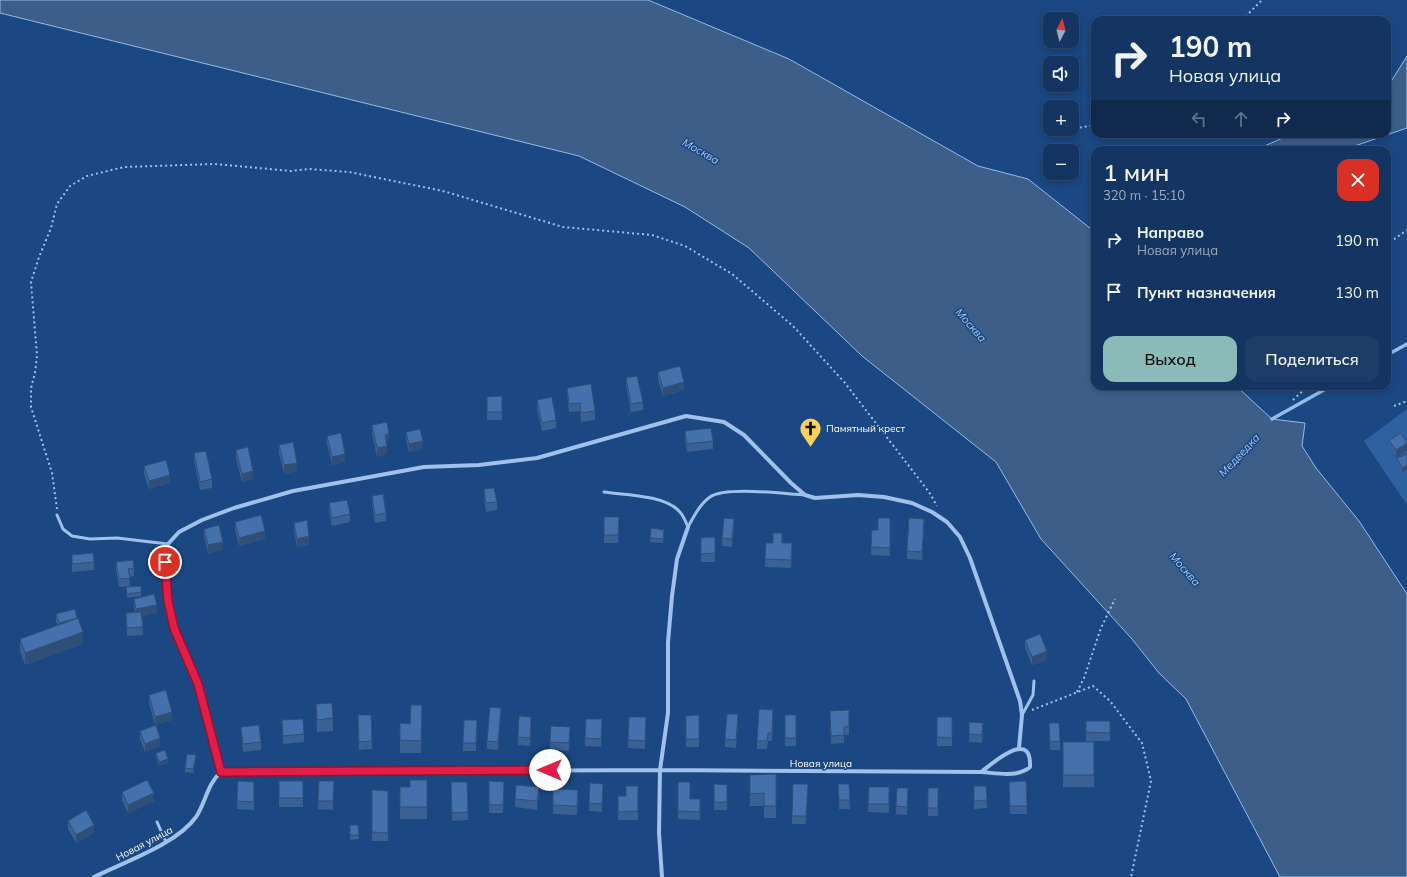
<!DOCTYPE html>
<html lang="ru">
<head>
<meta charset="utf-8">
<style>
  body { margin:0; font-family:Mulish,sans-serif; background:#1d3d68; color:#f1f3f6; height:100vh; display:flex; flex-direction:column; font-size:15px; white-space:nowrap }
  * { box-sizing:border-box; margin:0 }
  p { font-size:13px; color:#9dabbe }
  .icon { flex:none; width:22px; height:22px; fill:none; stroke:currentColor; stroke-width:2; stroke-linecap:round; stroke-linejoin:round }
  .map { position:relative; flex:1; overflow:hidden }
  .panel { position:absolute; left:1091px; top:146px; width:300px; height:244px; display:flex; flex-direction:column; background:#143562; border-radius:12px; box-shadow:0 2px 6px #0003,0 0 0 1px #335077 }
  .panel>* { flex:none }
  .banner { position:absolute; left:1091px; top:16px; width:300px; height:122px; border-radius:12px; box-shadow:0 2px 6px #0003,0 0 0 1px #335077; background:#143562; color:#f1f3f6; overflow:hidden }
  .needle { width:26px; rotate:7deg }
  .tools { position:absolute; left:1043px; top:12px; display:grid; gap:8px }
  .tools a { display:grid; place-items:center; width:36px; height:36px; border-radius:8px; background:#143562; box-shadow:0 2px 6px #0003,0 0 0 1px #335077; font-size:20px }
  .pin { position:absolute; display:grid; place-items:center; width:34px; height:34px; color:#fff; margin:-17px; border:2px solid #fff; border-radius:50%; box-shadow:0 1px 4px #0007 }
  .me { position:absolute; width:44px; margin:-22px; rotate:270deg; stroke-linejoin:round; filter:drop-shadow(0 0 3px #0008) }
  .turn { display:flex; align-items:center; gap:14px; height:84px; padding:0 12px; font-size:18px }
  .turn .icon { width:52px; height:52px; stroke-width:2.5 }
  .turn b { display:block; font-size:28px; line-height:34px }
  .lanes { display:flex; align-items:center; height:38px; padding:0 12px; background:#0003; justify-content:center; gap:20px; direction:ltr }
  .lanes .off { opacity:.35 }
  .round { display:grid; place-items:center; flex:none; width:42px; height:42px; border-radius:12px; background:#1d3d68 }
  .head { display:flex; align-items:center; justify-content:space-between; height:68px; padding:0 12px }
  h1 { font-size:24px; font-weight:600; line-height:30px }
  .primary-button { display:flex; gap:8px; margin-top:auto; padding:8px 12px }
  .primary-button a { flex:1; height:46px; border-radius:12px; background:#8bbbb9; color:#111; font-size:16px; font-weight:600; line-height:46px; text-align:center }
  .primary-button a+a { background:#1d3d68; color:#f1f3f6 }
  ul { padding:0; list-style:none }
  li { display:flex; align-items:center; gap:12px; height:52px; padding:0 12px }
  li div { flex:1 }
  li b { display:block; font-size:15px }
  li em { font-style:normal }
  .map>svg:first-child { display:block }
  .green { fill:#2e61a0 }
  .water { fill:#3d5e89; stroke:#92bcec }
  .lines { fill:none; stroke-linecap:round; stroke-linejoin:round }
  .stream { stroke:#92bcec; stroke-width:3.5 }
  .path { stroke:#9fc1ea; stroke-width:2; stroke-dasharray:2 3; stroke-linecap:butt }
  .lane { stroke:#9fc1ea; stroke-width:3 }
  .street { stroke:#9fc1ea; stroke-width:4 }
  .wall { fill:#3a6193 }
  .shaded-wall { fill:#304f78 }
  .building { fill:#4471ab; stroke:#304f78 }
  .route-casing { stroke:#92132f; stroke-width:10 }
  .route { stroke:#e11d48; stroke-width:7 }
  .labels { text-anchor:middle; stroke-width:3; stroke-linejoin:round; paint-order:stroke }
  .poi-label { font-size:10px; fill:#fff; stroke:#1b4782; text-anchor:start }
  .street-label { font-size:10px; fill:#fff; stroke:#1b4782 }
  .water-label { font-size:11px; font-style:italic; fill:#aacbf2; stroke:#1b4782 }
</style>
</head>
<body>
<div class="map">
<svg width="1407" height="877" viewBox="0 0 1407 877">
  <rect width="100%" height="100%" fill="#1b4782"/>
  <!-- green -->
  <path class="green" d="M1407 409V505L1364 441Z"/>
  <!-- water -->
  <path class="water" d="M0 0H648L789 59 978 166 1028 179 1095 232V386H1236L1272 419 1305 423 1302 446 1316 468 1359 521 1407 594V877H1280L1186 699 1159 673 1132 639 1041 539 996 462 862 356 749 248 685 207 579 156 0 13Z
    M1407 56V128L1343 150H1255L1292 134H1387V88Z"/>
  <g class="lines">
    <!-- stream -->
    <path class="stream" d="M1387 355 1407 344
      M1272 419 1331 386"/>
    <!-- path -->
    <path class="path" d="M1242 20 1262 0
      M1065 130 1095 125
      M1387 262 1390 242 1407 230
      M1293 400 1308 386
      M1394 406 1407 401
      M57 509 52 473 31 407V388L35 373 37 356 31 282 39 257 51 228 57 204 70 186 87 176 124 167 215 164 291 171 309 169 349 172 443 191 563 227 652 235 685 246 732 274 793 326 845 383 929 492 937 506
      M1077 692 1084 678 1101 628 1115 599
      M1032 710 1093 686 1110 701 1142 743 1151 781 1131 877"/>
    <!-- lane -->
    <path class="lane" d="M604 492C625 495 664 495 679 511 683 515 686 522 688 527 694 516 700 504 710 497 726 486 784 494 805 495
      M57 515 63 529 72 536 90 539 117 538 168 544
      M1022 715 1033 695 1034 681
      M157 822 166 842"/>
    <!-- street -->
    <path class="street" d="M221 772 198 684 174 628 168 601 165 562 168 544 179 532 202 520 234 508 293 491 424 467 479 465 537 458 686 416 724 422 744 435 791 483 805 495 815 498 858 495 884 497 912 503 932 512 947 522 960 537 970 558 1020 701 1022 715 1019 748
      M221 772 660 770 981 772C997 773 1017 778 1030 767 1032 728 993 763 981 772
      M94 877C124 862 177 844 196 817 206 802 207 784 221 772
      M662 877 659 833 660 770 668 713V642L672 596 677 559 688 527"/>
  </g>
  <!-- wall -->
  <path class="wall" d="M658 372 684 390 663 396 658 380Z
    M626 378 643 402V410L631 412 626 386Z
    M567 388 595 411V420L581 422 580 411 569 412 567 396Z
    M502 396V420H487V397Z
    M537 400 556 420V428L542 431 537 408Z
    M372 425 389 442H386L387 454 377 457 372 433Z
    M685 431 713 441V449L687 452 685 439Z
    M406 432 423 449 409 452 406 441Z
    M327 436 345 462 332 465 327 444Z
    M1389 440 1407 451 1396 458 1389 448Z
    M279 445 297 471 284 474 279 453Z
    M236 450 253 479 242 482 236 458Z
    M194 453 212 479V488L200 490 194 461Z
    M1407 454 1402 472 1397 462V458Z
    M144 466 170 483 149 489 144 474Z
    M484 489 497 502V510L486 512 484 498Z
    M372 496 386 513V521L375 523 372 504Z
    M329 503 350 514V522L332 526 329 512Z
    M604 517H619L618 543H604Z
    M890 518V556L871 555 872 530H878Z
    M235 522 265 539 239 546 235 530Z
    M294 523 309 544 297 547 294 531Z
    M924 527 922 560 907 559V551Z
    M734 528 732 547 722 546V538Z
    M204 529 223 550 208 553 204 537Z
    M664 534 663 543 650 542V538Z
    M715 537V562H701V538Z
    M782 543 792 552 791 568 765 567V559Z
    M72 555 94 562V570L72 572Z
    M116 562 134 568V576L129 577 130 586 119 587 116 570Z
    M126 587 141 592V596L127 598Z
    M134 599 157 613 142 616 143 635 127 636 126 613 135 612 134 607Z
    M56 614 83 644 25 665 20 652V639L58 626 56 622Z
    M1025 640 1047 660 1032 665 1025 648Z
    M149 695 172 720 155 725 149 703Z
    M316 704 333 718V731L317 732Z
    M849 710V735H844V743L831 744 830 719Z
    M358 715 372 741V749L359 750Z
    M699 715V747H686V716Z
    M785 715H796V746H785Z
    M501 716 498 750 487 749V741Z
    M422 717 421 753H400V740L410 724Z
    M937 717H952V746H937Z
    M773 718 772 741H768L767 749H757V741Z
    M282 720 304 734V742L283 744Z
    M464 720H477L476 751H463Z
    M1086 721H1110V741H1086Z
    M738 723 736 748 725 747V739Z
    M1049 723 1060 741V750H1050Z
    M531 725 530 746 518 745V737Z
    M646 726 645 749 628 748V740Z
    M241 727 261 742V750L243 752 241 735Z
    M602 728 601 747 585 746V738Z
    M140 731 160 746 145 752 140 739Z
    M983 731 982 743 969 742V734Z
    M570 735 569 751 550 750V742Z
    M1063 742H1094V787H1063Z
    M156 753 168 763 159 766 156 757Z
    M196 759 193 773 185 772V768Z
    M750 775 776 806V818H764V806H750Z
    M427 780V819H400V787H410Z
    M238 781 254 782V810L237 809Z
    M279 781H303V807H279Z
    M319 781H334L333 810 318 809Z
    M489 781 504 782 503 813H489Z
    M1026 781 1027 814H1010L1009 782Z
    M451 782H467L468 820 452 821Z
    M678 782 690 799H700V820L678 819Z
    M590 783 603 784 602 812 589 811Z
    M714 784 727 785V810H714Z
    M808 784 806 824H792V816Z
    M838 784H849L850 809H839Z
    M638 786V820H618V796H626Z
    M974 786H986L987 808 974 809Z
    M869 787H889V813L868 812Z
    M897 788H908L907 815 896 814Z
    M928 788H938V816H928Z
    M372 790 388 791V841H372Z
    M122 792 154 801 128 813 122 800Z
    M539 795 537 810 515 807V799Z
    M578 798 577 815 553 814V805Z
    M68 821 94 833 76 843 68 829Z
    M350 825H358L359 839 350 840Z"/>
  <!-- shaded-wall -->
  <path class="shaded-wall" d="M684 382V390L663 396V388Z
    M389 434V442L385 443V435Z
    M423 441V449L409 452V444Z
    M1407 443V451L1396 458V450Z
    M387 446V454L377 457V448Z
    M345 454V462L332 465V457Z
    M297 463V471L284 474V465Z
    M1407 465V470L1402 472V468Z
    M253 471V479L242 482V474Z
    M170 475V483L149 489V481Z
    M734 519V528L732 547V539Z
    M265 531V539L239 546V538Z
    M309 536V544L297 547V539Z
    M223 542V550L208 553V545Z
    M157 605V613L136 617V609Z
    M77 618V626L59 631V623Z
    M83 632V644L25 665V653Z
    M1047 651V660L1032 665V657Z
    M501 708V716L498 750V742Z
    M773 710V718L772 741V733Z
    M172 712V720L155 725V717Z
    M531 717V725L530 746V738Z
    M160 738V746L145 752V744Z
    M196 755V759L193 773V769Z
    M168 759V763L159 766V762Z
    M539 787V795L537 810V801Z
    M154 793V801L128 813V805Z
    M94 825V833L76 843V835Z"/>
  <!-- building -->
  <path class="building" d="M680 366 684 382 663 388 658 372Z
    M637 376 643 402 631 404 626 378Z
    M591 384 595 411 581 413 580 403 569 404 567 388Z
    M502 396V412H487V397Z
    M552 397 556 420 542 423 537 400Z
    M387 422 389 434 385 435 387 446 377 448 372 425Z
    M711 428 713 441 687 444 685 431Z
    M420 429 423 441 409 444 406 432Z
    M341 433 345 454 332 457 327 436Z
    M1401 433 1407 443 1396 450 1389 440Z
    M293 442 297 463 284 465 279 445Z
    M248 447 253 471 242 474 236 450Z
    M206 451 212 479 200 482 194 453Z
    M1407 454V465L1402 468 1397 458Z
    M166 460 170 475 149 481 144 466Z
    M494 488 497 502 486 503 484 489Z
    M383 494 386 513 375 515 372 496Z
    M347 500 350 514 332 518 329 503Z
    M261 515 265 531 239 538 235 522Z
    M604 517H619L618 535H604Z
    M724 518 734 519 732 539 722 538Z
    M878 518H890V548L871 547 872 530H878Z
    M909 518 924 519 922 552 907 551Z
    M307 520 309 536 297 539 294 523Z
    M219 525 223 542 208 545 204 529Z
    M651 528 664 530 663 539 650 538Z
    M773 533H782V543H792L791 560 765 559 766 543H773Z
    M715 537V553L701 554V538Z
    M93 553 94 562 72 564V555Z
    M133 560 134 568 128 569 130 578 119 579 116 562Z
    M141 586V592L127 594 126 587Z
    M154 594 157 605 136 609 134 599Z
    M75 609 77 618 59 623 56 614Z
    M141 612 143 627 127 628 126 613Z
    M78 618 83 632 25 653 20 639Z
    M1040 634 1047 651 1032 657 1025 640Z
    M166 690 172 712 155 717 149 695Z
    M332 703 333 718 317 720 316 704Z
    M411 705H422L421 741 400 740V723L410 724Z
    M490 707 501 708 498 742 487 741Z
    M759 709 773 710 772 733H768L767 741H757Z
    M849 710V726L844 727V735L831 736 830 711Z
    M727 714H738L736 740 725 739Z
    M358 715H371L372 741 359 742Z
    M699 715V739H686V716Z
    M785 715H796V738H785Z
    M519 716 531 717 530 738 518 737Z
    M629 717H646L645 741 628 740Z
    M937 717H952V738L937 737Z
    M303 719 304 734 283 736 282 720Z
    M586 719H602L601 739 585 738Z
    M464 720H477L476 743H463Z
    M1086 721H1110V733L1086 732Z
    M969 722 983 723 982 735 969 734Z
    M1049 723H1059L1060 741 1050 742Z
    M156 725 160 738 145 744 140 731Z
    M259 725 261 742 243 744 241 727Z
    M551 726 570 727 569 743 550 742Z
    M1063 742H1094V775H1063Z
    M165 750 168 759 159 762 156 753Z
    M187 754 196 755 193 769 185 768Z
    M776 774V806H764V793L750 794V775Z
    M147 780 154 793 128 805 122 792Z
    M410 780H427V807H400V787H410Z
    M238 781 254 782V802L237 801Z
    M279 781H303V798H279Z
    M319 781H334L333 801H318Z
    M489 781 504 782 503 805H489Z
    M1026 781 1027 806H1010L1009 782Z
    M451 782H467L468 812 452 813Z
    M678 782H690V799H700V812L678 811Z
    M590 783 603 784 602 804 589 803Z
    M714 784 727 785V802H714Z
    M793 784H808L806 816H792Z
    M838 784H849L850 800H839Z
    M516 785 539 787 537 801 515 799Z
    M626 786H638V811L618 812V796H626Z
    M974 786H986L987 800 974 801Z
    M869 787H889V804H868Z
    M897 788H908L907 807 896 806Z
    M928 788H938V808H928Z
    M553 789 578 790 577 806 553 805Z
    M372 790 388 791V833L372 832Z
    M86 810 94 825 76 835 68 821Z
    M350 825H358L359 835H350Z"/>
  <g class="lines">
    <defs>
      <path id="route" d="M165 562 168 601 174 628 198 684 221 772 550 770"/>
    </defs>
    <!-- route casing -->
    <use href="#route" class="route-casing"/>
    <!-- route -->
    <use href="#route" class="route"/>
  </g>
  <!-- icons -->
  <defs>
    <symbol id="church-pin" viewBox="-11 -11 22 30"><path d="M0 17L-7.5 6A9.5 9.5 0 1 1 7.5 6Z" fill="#fcce5c" stroke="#1b4782"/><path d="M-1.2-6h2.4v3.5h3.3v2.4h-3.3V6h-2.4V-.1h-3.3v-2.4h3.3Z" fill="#111"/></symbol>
  </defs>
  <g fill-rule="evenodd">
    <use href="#church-pin" x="798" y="416" width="25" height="34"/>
  </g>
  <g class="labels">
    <!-- poi labels -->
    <g class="poi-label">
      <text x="826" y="432">Памятный крест</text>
    </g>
    <!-- street labels -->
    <g class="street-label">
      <text x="821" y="767">Новая улица</text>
      <text transform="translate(144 843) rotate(-28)" y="4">Новая улица</text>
    </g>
    <!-- water labels -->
    <g class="water-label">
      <text transform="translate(701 151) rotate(30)" y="4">Москва</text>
      <text transform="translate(971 325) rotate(49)" y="4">Москва</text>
      <text transform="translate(1239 455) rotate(-47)" y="4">Медведка</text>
      <text transform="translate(1185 569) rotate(49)" y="4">Москва</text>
    </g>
  </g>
</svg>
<div class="tools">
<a><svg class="needle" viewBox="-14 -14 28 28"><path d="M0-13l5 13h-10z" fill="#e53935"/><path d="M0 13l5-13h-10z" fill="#9dabbe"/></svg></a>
<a><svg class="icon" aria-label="sound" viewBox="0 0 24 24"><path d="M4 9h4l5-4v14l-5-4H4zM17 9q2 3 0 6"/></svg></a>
<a>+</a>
<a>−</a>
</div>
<div class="pin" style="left:165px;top:562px;background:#d93025"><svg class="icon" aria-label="arrive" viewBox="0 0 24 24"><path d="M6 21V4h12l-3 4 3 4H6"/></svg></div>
<svg class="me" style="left:550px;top:770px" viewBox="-20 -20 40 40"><circle r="19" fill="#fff"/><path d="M0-13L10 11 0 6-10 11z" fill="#e11d48"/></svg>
<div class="banner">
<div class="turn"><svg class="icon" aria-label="right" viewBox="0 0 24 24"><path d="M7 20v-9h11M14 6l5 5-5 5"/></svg><div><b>190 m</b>Новая улица</div></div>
<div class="lanes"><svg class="icon off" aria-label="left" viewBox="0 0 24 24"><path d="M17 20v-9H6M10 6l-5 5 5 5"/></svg><svg class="icon off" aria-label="ahead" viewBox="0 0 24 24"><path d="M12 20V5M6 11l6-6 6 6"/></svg><svg class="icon" aria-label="right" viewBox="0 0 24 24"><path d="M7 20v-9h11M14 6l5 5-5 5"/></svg></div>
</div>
<section class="panel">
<div class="head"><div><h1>1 мин</h1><p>320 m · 15:10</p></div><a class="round" style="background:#d93025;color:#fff"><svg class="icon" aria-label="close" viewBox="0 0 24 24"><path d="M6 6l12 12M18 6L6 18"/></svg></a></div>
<ul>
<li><svg class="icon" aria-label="right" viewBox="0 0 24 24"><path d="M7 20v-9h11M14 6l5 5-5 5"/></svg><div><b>Направо</b><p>Новая улица</p></div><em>190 m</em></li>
<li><svg class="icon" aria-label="arrive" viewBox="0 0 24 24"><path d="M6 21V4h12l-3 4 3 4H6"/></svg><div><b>Пункт назначения</b></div><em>130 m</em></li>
</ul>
<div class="primary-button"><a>Выход</a><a>Поделиться</a></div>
</section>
</div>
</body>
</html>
